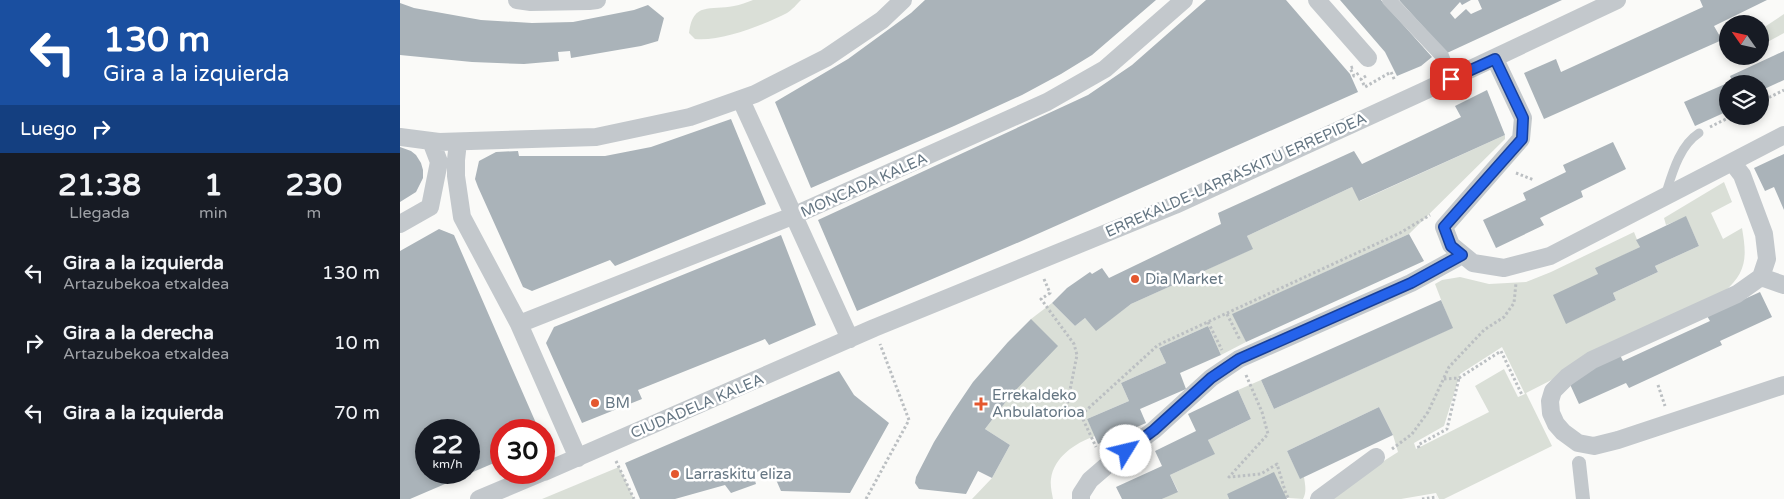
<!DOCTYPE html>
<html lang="es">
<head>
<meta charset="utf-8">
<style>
  body { margin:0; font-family:"Varela Round",sans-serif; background:#20242c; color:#f1f3f6; height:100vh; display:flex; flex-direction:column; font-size:19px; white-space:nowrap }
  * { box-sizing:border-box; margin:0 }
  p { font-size:16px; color:#9ea1a6 }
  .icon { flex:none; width:28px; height:28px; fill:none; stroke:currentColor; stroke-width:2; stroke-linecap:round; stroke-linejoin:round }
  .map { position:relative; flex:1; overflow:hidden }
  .drawer { display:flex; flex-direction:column; background:#171b24; width:400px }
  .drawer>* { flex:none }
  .guide { background:#1a4fa0; color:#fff; overflow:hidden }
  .needle { width:32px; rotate:304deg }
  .buttons { position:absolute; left:1319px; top:15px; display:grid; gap:10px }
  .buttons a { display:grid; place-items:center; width:50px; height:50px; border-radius:50%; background:#171b24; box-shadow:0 2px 8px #0003; font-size:25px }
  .speed { position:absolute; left:15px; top:419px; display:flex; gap:10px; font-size:25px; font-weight:700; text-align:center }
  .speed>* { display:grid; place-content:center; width:65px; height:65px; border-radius:50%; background:#171b24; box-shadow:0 2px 8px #0003; line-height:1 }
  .speed small { font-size:12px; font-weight:400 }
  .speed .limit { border:8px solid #d22; background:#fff; color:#111 }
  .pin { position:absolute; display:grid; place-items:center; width:42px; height:42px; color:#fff; margin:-21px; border-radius:10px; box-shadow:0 2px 8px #0006 }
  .me { position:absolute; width:55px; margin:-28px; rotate:54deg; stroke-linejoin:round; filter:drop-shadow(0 0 4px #0008) }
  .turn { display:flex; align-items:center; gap:18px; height:105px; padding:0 20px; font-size:22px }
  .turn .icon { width:65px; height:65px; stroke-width:2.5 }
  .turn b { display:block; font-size:35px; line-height:42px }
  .then { display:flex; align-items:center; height:48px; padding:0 20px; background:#0003; gap:10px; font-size:19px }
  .eta { display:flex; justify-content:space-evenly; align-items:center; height:85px; text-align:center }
  .eta b { font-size:30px; font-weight:700; line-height:35px }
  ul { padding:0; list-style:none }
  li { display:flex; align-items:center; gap:15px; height:70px; padding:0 20px }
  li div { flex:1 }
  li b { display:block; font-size:19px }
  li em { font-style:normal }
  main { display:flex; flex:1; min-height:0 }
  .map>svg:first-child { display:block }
  .green { fill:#dadfd7; fill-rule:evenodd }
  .building { fill:#aab3b9; fill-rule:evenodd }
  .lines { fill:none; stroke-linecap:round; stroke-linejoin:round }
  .path { stroke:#bbbfc2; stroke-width:3; stroke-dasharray:2.5 2.5; stroke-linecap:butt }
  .service { stroke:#c3c8cc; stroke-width:9 }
  .pedestrian { stroke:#c3c8cc; stroke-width:14 }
  .minor { stroke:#c3c8cc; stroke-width:18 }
  .route-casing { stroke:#184099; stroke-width:12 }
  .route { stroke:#2563eb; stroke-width:9 }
  .poi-dot { fill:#e4572e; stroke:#fff; stroke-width:2 }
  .labels { text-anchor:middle; stroke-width:5; stroke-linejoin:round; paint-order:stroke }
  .street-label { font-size:15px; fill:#657683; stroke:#fff }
  .poi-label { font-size:15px; fill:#657683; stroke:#fff; text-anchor:start }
</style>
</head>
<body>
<main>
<section class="drawer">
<div class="guide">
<div class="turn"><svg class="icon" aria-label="left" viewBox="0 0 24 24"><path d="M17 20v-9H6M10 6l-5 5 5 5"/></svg><div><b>130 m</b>Gira a la izquierda</div></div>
<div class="then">Luego<svg class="icon" aria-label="right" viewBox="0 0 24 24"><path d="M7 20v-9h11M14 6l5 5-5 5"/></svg></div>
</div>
<div class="eta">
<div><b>21:38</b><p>Llegada</p></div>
<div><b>1</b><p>min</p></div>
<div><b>230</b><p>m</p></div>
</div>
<ul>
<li><svg class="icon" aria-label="left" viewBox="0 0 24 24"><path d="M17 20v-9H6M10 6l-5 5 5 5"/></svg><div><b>Gira a la izquierda</b><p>Artazubekoa etxaldea</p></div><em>130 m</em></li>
<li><svg class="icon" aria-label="right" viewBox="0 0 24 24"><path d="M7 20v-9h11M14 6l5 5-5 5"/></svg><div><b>Gira a la derecha</b><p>Artazubekoa etxaldea</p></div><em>10 m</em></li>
<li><svg class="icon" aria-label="left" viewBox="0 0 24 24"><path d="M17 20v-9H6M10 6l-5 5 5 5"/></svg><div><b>Gira a la izquierda</b></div><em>70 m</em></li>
</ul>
</section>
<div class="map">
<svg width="1384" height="499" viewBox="0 0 1384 499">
  <rect width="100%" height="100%" fill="#fafaf8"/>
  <!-- green -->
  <path class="green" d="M353 0H401C397 4 392 10 387 13 364 25 320 42 295 39L289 33C293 1 310 11 334 6 340 5 347 2 353 0Z
    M1384 14V33L1360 46V30Z
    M1105 135V139L1009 234 833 314 846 342 821 355 808 326 759 348 766 363 721 383 729 401 687 419 695 436C675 443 654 457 651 479 650 485 652 493 653 499H572L592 478 610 445 585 429 611 395 631 319 652 303 675 326 685 318 696 330 731 304 852 249 847 236 952 187 960 201Z
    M1324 182 1332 202 1311 213 1323 239 1342 228C1347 257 1347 272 1324 292L1126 393 1152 446 1044 499H1039L1036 493 1001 499H930L960 476 998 452 993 435 979 407 887 451 900 478 904 477C905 484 907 492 903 499L827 494 829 499H762L778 491 770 475 814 454 808 440 851 419 838 390 861 380 874 409 1052 328 1035 284 1042 280 1060 277 1089 284 1126 282 1151 272 1234 232 1240 247 1196 269 1198 274 1167 323 1216 300 1213 293 1258 272 1255 266 1299 246 1286 217 1266 225 1264 218ZM1102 347 1125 394 1118 397 1104 369 1075 386 1089 412 1016 449 1014 443 1044 426 1060 374Z
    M219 467 234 499H142Z"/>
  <!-- building -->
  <path class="building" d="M525 0H756L692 55 661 74 622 95 554 126 411 188 375 102 448 59 511 13Z
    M806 0H886L950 74 958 92 624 240 457 311 418 220 688 95 732 65Z
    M940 0H981L1032 57 1021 66 997 76 985 52Z
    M999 0H1071L1062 5 1060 2 1050 13 1055 19 1066 9 1071 14 1082 9 1078 0H1162L1047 53Z
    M1300 0H1367L1314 26 1322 40 1144 119 1124 73 1156 59 1161 72 1303 7Z
    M0 3 14 8 81 20 132 23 173 22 234 10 248 5 264 18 258 41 241 46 171 58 170 51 158 52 159 61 124 64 72 62 0 55Z
    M1384 51V80L1360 91V84H1328V111L1295 126 1284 102 1332 81 1330 76Z
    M1087 90 1105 135 959 201 952 187 847 236 853 249 731 304 696 331 685 318 675 326 652 303 667 288 690 272 692 274 702 268 709 278 821 224 818 213 954 151 962 164 1061 117 1055 106Z
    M331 119 366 204 215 266 210 260 132 291 123 287 78 187 75 179 79 161 96 152 118 151 119 156H205L251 147Z
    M1213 142 1226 169 1181 191 1183 197 1140 218 1144 225 1096 248 1083 220 1126 200 1123 193 1166 172 1163 165Z
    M0 147 11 151 16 155 21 163 23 170V178L16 192 0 202Z
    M1384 154V210L1374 187 1365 191 1354 168Z
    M1286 216 1299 246 1255 266 1258 272 1213 293 1216 300 1166 324 1153 295 1198 274 1195 268 1240 247 1236 240Z
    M39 229 54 235 139 430H101V460L10 499H0V251ZM26 430H69V472H26Z
    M1009 234 1024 261 846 342 832 314Z
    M381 235 416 325 369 345 365 339 238 390 242 399 182 423 146 343 154 327Z
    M1360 292 1372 317 1320 341 1322 345 1229 388 1226 383 1179 404 1168 380 1220 355 1223 361 1310 321 1307 316Z
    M1041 300 1053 328 874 409 861 380Z
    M631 319 658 346 611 395 585 429 610 445 592 478 578 471 566 494 519 489 515 483 516 477 534 442 552 413 573 382 608 342Z
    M808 326 821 355 780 373 786 389 740 409 746 423 698 444 687 419 729 401 721 383 766 363 759 348Z
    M439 371 454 395 489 423 450 493 381 491 370 466 353 474 356 484 331 493 325 485 275 499H240L225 463Z
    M838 390 851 419 808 440 815 454 770 475 778 492 762 499H722L716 487 762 466 755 451 796 431 788 414Z
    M979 407 993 435 900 479 887 451Z
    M874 472 887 499H829L827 494Z"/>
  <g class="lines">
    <!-- path -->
    <path class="path" d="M953 67 950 68 954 76 959 73
      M966 76 961 79 965 87 991 72 995 81
      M1360 102 1384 90
      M1310 127 1332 116
      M1116 173 1134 180
      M644 279 650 293 641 299 674 344 677 355 667 405 669 414 681 415 696 447
      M827 314 840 340
      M808 322 822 350
      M846 375 862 412 868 434 829 477 861 474 877 464 886 494 889 499
      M1044 379 1059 378 1101 351 1122 395
      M1258 385 1265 406
      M681 415 758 345 1000 233 1030 215
      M1019 448 1018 445 1047 429 1059 378
      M992 449 1012 434 1028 412 1049 367 1084 330 1104 317 1114 303 1116 283
      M216 461 234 499
      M466 499 509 420 480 344
      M1022 499 1037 497"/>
    <!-- service -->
    <path class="service" d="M1265 196C1272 174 1279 146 1299 133"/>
    <!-- pedestrian -->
    <path class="pedestrian" d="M989 0 1042 56 1051 79
      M1179 463 1183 499"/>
    <!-- minor -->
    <path class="minor" d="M117 0 131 2 189 1 197 0
      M917 0 968 58
      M1095 59 1123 118 1121 139 1044 227 1051 245 1073 263 1104 268 1150 256 1332 162 1342 175 1364 234 1367 259 1361 277 1337 294 1192 360 1167 377 1153 391 1150 401 1151 413 1156 424 1163 432 1178 443 1194 446 1218 440 1384 385
      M341 100 450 339
      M0 137 39 142 196 137 290 117 355 94 426 58 482 20 503 0
      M58 142 56 160V176L62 217 119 324 178 458
      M1332 162 1384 135
      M30 207 39 162 31 141
      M0 224 30 207
      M1361 277 1384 285
      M119 324 395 215 647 102 705 69 784 0
      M144 472 474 328 775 205 1022 92 1217 0
      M79 499 143 472
      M681 499V494L690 480 712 461 754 430 811 378 839 359 1011 283 1062 255
      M919 499 976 457"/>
  </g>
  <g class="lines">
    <defs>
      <path id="route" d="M726 451 754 430 811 378 839 359 1011 283 1062 255 1051 246 1044 227 1122 139 1123 118 1095 59 1051 79"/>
    </defs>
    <!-- route casing -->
    <use href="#route" class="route-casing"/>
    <!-- route -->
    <use href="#route" class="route"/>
  </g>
  <!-- markers -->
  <g class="poi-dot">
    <circle cx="735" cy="279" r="5"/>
    <circle cx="195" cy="403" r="5"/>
    <path d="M578.5 396.5h5v5h5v5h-5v5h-5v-5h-5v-5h5z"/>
    <circle cx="275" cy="474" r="5"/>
  </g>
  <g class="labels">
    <!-- street labels -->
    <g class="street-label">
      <text transform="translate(836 175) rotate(-24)" y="5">ERREKALDE-LARRASKITU ERREPIDEA</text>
      <text transform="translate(464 185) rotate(-24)" y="5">MONCADA KALEA</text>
      <text transform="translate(297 406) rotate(-23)" y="5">CIUDADELA KALEA</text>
    </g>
    <!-- poi labels -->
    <g class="poi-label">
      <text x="745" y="284">Dia Market</text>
      <text x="592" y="400">Errekaldeko<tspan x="592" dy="17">Anbulatorioa</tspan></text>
      <text x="205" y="408">BM</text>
      <text x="285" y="479">Larraskitu eliza</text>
    </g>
  </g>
</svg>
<div class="buttons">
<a><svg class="needle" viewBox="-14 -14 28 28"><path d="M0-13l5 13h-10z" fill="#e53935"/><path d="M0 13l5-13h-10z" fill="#9ea1a6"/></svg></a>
<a><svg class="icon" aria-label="layers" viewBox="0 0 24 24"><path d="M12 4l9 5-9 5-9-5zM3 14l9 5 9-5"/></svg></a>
</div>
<div class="speed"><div>22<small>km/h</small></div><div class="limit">30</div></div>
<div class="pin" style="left:1051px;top:79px;background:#d93025"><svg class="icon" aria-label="arrive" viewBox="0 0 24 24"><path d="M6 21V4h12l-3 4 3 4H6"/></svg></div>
<svg class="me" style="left:726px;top:451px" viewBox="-20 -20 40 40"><circle r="19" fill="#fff"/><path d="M0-13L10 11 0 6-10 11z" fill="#2563eb"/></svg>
</div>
</main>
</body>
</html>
